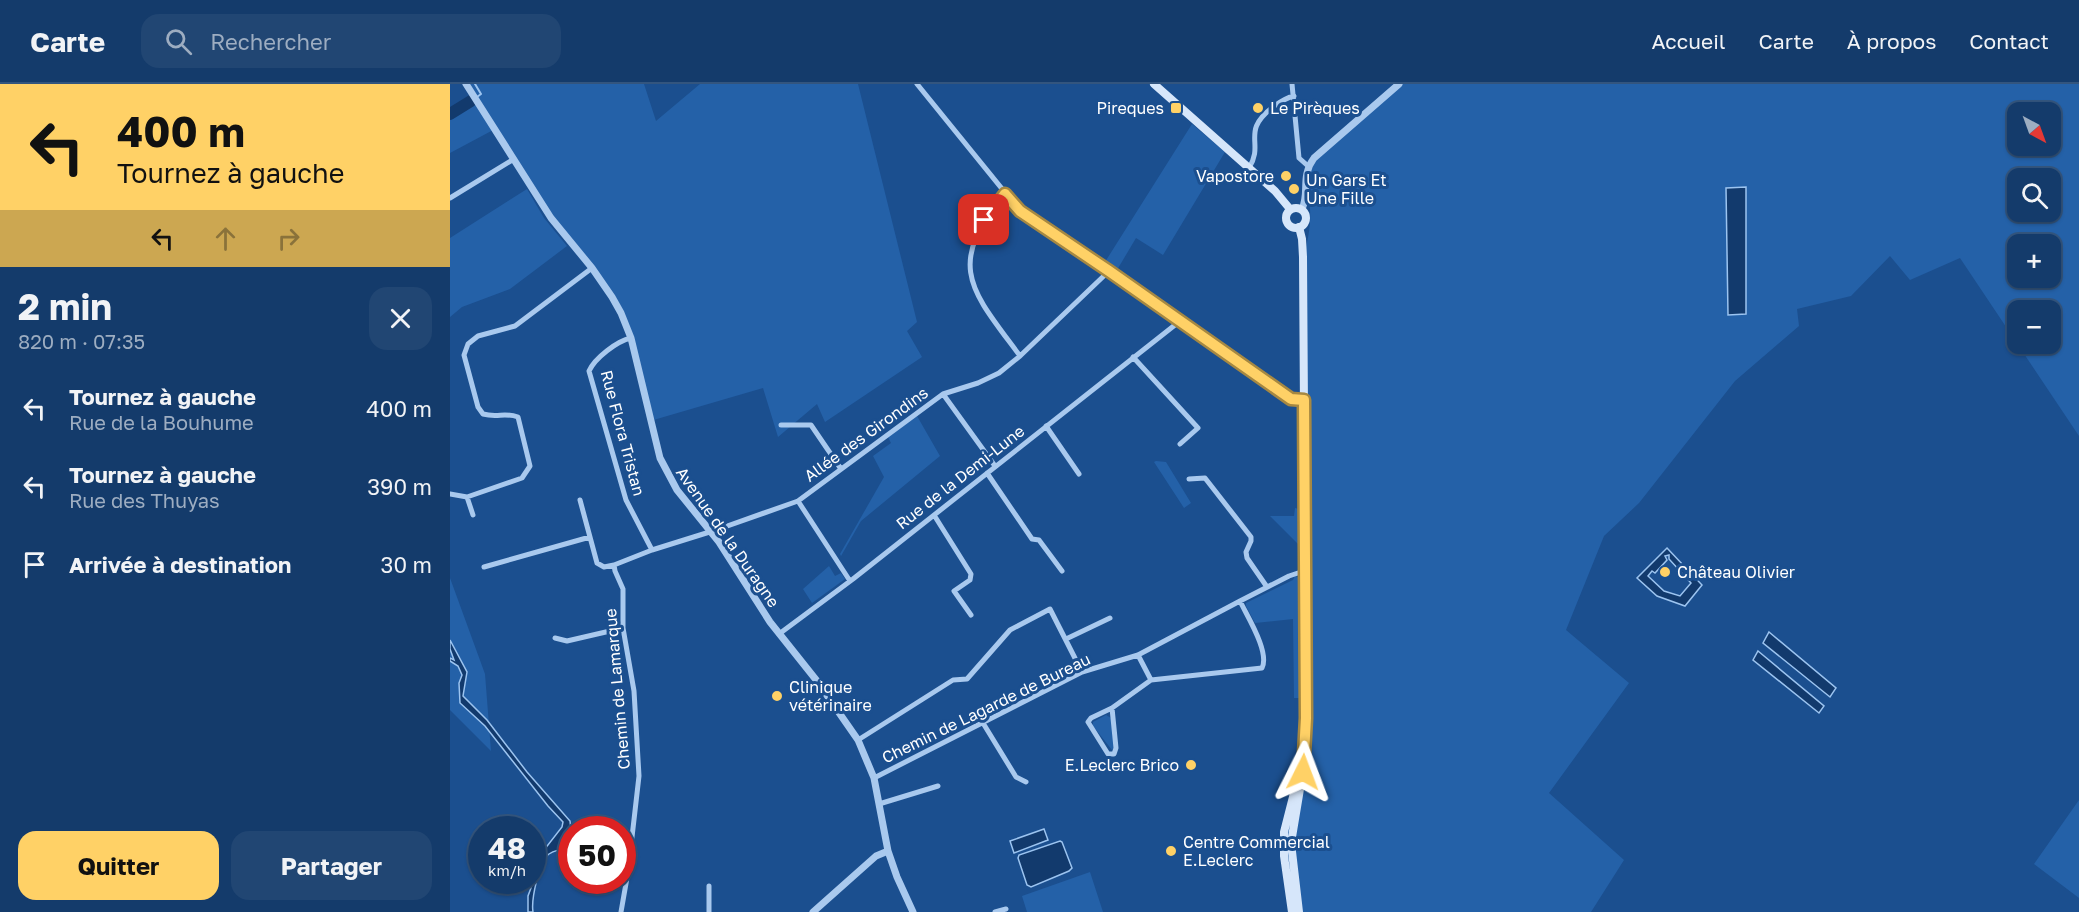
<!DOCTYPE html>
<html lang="fr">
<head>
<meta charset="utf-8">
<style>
  body { margin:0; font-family:"Golos Text",sans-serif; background:#214673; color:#f1f3f6; height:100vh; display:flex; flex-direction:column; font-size:22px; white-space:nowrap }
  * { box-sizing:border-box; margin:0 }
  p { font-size:20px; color:#9dadc1 }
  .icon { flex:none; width:33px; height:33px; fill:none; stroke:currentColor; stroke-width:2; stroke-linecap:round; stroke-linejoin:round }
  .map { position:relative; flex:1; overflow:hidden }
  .details { display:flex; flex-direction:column; background:#143b6b; width:450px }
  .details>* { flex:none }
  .hud { background:#ffd166; color:#111; overflow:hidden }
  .needle { width:39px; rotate:139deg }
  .controls { position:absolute; left:1557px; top:18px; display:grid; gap:12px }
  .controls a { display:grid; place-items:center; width:54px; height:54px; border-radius:12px; background:#143b6b; box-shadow:0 2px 4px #0004,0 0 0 2px #33557e; font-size:30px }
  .speed { position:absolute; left:18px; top:732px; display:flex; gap:12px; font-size:30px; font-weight:700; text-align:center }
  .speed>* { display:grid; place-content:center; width:78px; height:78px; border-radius:50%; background:#143b6b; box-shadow:0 2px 4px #0004,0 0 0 2px #33557e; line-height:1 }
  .speed small { font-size:15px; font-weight:400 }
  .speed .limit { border:9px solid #d22; background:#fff; color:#111 }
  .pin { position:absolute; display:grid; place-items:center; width:51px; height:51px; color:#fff; margin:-26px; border-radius:12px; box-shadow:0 3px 9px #0006 }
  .me { position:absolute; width:66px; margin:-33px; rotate:3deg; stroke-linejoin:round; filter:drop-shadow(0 0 4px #0008) }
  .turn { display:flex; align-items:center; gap:21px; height:126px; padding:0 18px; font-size:27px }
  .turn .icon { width:78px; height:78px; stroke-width:2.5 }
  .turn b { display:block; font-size:42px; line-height:51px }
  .lanes { display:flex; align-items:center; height:57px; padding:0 18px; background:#0003; justify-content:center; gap:30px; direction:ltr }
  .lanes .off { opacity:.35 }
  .round { display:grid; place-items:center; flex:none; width:63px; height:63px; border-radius:18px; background:#214673 }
  .head { display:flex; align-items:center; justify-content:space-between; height:102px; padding:0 18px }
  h1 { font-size:36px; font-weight:700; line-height:45px }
  .cta { display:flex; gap:12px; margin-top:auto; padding:12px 18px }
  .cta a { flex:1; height:69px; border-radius:18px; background:#ffd166; color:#111; font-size:24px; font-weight:700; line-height:69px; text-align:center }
  .cta a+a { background:#214673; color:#f1f3f6 }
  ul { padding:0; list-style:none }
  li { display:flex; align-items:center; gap:18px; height:78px; padding:0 18px }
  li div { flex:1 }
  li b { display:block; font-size:22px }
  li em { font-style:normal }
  header { display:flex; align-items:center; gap:36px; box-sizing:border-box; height:84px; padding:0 30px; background:#143b6b; border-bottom:2px solid #33557e }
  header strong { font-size:28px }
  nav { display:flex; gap:33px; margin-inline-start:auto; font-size:21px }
  .search { width:420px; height:54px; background:#214673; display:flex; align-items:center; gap:15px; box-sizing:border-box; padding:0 21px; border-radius:18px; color:#9dadc1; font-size:22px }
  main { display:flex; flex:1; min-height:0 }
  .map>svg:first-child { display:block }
  .green { fill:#2461a8; fill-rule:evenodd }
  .water { fill:#123a6d; stroke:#9cc4f0; stroke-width:1.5; fill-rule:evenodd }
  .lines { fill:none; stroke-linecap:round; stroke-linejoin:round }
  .stream { stroke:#9cc4f0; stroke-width:2 }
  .river { stroke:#123a6d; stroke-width:12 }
  .minor { stroke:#a9c9ee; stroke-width:5 }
  .tertiary { stroke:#a9c9ee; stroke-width:7 }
  .secondary { stroke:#d6e6fa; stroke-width:8 }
  .route-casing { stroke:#a68842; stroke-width:15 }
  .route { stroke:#ffd166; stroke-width:10 }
  .poi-dot { fill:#ffd166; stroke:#1b4f8f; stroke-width:2 }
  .labels { text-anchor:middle; stroke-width:6; stroke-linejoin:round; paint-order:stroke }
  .poi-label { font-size:16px; fill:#fff; stroke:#1b4f8f; text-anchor:start }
  .street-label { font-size:16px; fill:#fff; stroke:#1b4f8f }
</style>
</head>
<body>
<header>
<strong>Carte</strong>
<div class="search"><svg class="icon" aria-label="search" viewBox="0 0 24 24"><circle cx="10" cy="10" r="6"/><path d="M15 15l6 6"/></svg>Rechercher</div>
<nav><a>Accueil</a><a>Carte</a><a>À propos</a><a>Contact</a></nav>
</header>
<main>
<section class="details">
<div class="hud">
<div class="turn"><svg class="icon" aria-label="left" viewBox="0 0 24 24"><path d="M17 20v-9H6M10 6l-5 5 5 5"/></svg><div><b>400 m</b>Tournez à gauche</div></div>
<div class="lanes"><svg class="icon" aria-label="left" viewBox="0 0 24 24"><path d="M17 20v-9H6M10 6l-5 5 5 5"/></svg><svg class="icon off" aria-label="ahead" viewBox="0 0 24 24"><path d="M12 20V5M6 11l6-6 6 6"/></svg><svg class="icon off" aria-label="right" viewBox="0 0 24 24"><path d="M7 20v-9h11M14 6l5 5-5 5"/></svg></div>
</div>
<div class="head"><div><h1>2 min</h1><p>820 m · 07:35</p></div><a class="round"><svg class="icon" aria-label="close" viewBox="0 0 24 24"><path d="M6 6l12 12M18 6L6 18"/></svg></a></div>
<ul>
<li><svg class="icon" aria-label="left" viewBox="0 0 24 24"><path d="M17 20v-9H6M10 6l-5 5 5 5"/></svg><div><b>Tournez à gauche</b><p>Rue de la Bouhume</p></div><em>400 m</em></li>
<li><svg class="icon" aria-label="left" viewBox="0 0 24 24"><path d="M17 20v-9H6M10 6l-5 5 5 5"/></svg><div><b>Tournez à gauche</b><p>Rue des Thuyas</p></div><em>390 m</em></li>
<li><svg class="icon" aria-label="arrive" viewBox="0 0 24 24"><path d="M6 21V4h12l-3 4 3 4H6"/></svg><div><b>Arrivée à destination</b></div><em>30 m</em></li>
</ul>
<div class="cta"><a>Quitter</a><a>Partager</a></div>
</section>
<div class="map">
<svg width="1629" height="828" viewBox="0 0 1629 828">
  <rect width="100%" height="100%" fill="#1b4f8f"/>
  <!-- green -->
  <path class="green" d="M16 0H194L206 37 250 0H408L467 238 457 247 472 273 375 338 367 320 328 353 313 304 200 337 171 229 101 134 45 45 0 69V28L23 13Z
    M949 0H1629V352L1510 174 1460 196 1440 172 1401 212 1347 225 1349 242 1285 297 1189 419 1154 452 1116 546 1179 599 1099 709 1174 776 1141 828H842L834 748 848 693 854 656 853 173C858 158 861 141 860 125 859 108 854 101 858 82ZM1568 28H1600V62H1568ZM1568 94H1600V128H1568ZM1568 160H1600V194H1568ZM1568 226H1600V260H1568Z
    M742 40 775 68 713 171 686 154 667 186 655 178Z
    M77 105 94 134 117 162 60 205 12 223 0 233V154Z
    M467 332 490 372 411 437 391 472 390 470 434 393 423 372 441 359 438 353Z
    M706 377 716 378 741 419 734 424 704 378Z
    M845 424 849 425V461L820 432H844Z
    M379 482 385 492 391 489 395 495 362 519 353 505Z
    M845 492 850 494V614H844L843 535 805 539 796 522V519L843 496Z
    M0 494 35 590 41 667 0 626Z
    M656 631 661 634 664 664 662 666 643 642V638Z
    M1629 716V814L1584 780Z
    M640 788 653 828H577L572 812Z"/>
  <!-- water -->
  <path class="water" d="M1296 103V230L1278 231 1276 104Z
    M1217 464 1252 501 1235 522 1207 512 1187 494ZM1219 471V475L1241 499 1230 512 1214 507 1198 492 1202 487 1205 489 1217 476 1215 472Z
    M1319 548 1386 604 1380 613 1313 559Z
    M0 556 17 588 13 612 37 636 77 688 120 737 121 746 118 749 122 750 120 760C113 767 106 765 99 770 89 777 81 816 83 828H78V812L85 793 87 775 112 743 113 738 98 722 35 642 10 619 9 599 12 591 8 582 0 577V574L4 576 0 565Z
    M1308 567 1374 622 1369 629 1303 576Z
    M594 745 598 756 564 769 560 757Z
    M610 757 612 758 622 784 619 787 581 803 577 801 568 774 569 771Z"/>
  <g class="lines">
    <!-- stream -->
    <path class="stream" d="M25 0 31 10 27 13"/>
    <!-- river -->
    <path class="river" d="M0 30 21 17"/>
    <!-- minor -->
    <path class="minor" d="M467 0 570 127 841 315 854 316
      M842 0 849 74 858 82
      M799 84C815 59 790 48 823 23 830 18 835 14 844 12
      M555 110C494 182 522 207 570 272
      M0 114 64 75
      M181 254C167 257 145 274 139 287L176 416 202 466
      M683 273 748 344 730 360
      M493 310 545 382
      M331 341H361L391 385
      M596 342 629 390
      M537 389 582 455 589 456 612 487
      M739 395 755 394 801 453V457L796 468 797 474 817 503
      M0 410 17 413 72 394 80 382 68 333C54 328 48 334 33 330L28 323 14 271 18 260 28 252 65 242 142 184
      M17 413 23 431
      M130 416 147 479 154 483 164 481
      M348 417 400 497
      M484 431 521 490 520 496 504 507 521 531
      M34 483 140 453
      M329 550 403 495 730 237
      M105 554 117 557 173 544
      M616 555 660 534
      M688 571 701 596 812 584C820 568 797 532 790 517
      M662 624 666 664 664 670H658L638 638 641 634 662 624 701 596
      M533 639 566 693 576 698
      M408 656 503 596 517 595 560 546 600 525 632 588
      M424 694 632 588 688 571 790 517 839 492 854 487
      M429 720 488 702
      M259 802V828
      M171 828 178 788 189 692 184 607 173 544V505L165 487 164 481 202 466 266 446 348 417 493 310 528 299 549 289 570 272 659 187
      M545 828 556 825"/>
    <!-- tertiary -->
    <path class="tertiary" d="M16 0 101 134 142 184 162 213 171 229 181 254 210 374 227 406 269 458 320 538 367 597 408 656 424 694 438 767 447 793 463 828
      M852 125C860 108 850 93 864 74L949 0
      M363 828 426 772 438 767"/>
    <!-- secondary -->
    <path class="secondary" d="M704 0 825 107 840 125
      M836 134a10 10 0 1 1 20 0a10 10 0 1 1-20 0Z
      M842 828 834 772V748L845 705
      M849 828 841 759 855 675 856 634 853 173 852 155 849 143"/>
  </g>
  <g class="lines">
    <defs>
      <path id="route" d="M534 136 555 110 570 127 659 187 841 315 854 316 856 634 853 688"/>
    </defs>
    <!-- route casing -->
    <use href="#route" class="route-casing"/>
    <!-- route -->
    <use href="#route" class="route"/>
  </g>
  <!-- markers -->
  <g class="poi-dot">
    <rect x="720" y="18" width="12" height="12" rx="3"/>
    <circle cx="808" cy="24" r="6"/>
    <circle cx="836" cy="92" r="6"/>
    <circle cx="844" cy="105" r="6"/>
    <circle cx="1215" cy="488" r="6"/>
    <circle cx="327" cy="612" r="6"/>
    <circle cx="741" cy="681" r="6"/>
    <circle cx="721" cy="767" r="6"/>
  </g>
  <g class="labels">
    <!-- poi labels -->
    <g class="poi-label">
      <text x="714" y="30" text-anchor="end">Pireques</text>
      <text x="820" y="30">Le Pirèques</text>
      <text x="824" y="98" text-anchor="end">Vapostore</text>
      <text x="856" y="102">Un Gars Et<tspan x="856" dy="18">Une Fille</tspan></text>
      <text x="1227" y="494">Château Olivier</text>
      <text x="339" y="609">Clinique<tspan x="339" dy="18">vétérinaire</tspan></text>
      <text x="729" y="687" text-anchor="end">E.Leclerc Brico</text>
      <text x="733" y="764">Centre Commercial<tspan x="733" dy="18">E.Leclerc</tspan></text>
    </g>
    <!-- street labels -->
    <g class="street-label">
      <text transform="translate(173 349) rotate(75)" y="6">Rue Flora Tristan</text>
      <text transform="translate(416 350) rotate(-36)" y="6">Allée des Girondins</text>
      <text transform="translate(510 393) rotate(-38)" y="6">Rue de la Demi-Lune</text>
      <text transform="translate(278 453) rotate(55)" y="6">Avenue de la Duragne</text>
      <text transform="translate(167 605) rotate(-95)" y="6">Chemin de Lamarque</text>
      <text transform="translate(536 624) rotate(-26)" y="6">Chemin de Lagarde de Bureau</text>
    </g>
  </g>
</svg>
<div class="controls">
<a><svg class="needle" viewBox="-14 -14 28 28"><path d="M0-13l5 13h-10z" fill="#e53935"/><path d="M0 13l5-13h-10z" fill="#9dadc1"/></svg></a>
<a><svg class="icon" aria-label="search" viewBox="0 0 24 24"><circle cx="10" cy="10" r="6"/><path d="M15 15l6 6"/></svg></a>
<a>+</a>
<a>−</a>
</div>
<div class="speed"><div>48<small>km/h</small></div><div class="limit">50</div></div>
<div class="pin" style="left:534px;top:136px;background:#d93025"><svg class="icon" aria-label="arrive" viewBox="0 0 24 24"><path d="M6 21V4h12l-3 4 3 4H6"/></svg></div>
<svg class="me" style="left:853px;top:688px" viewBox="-20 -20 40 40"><path d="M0-17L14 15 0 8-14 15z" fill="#ffd166" stroke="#fff" stroke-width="4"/></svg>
</div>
</main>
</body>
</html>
